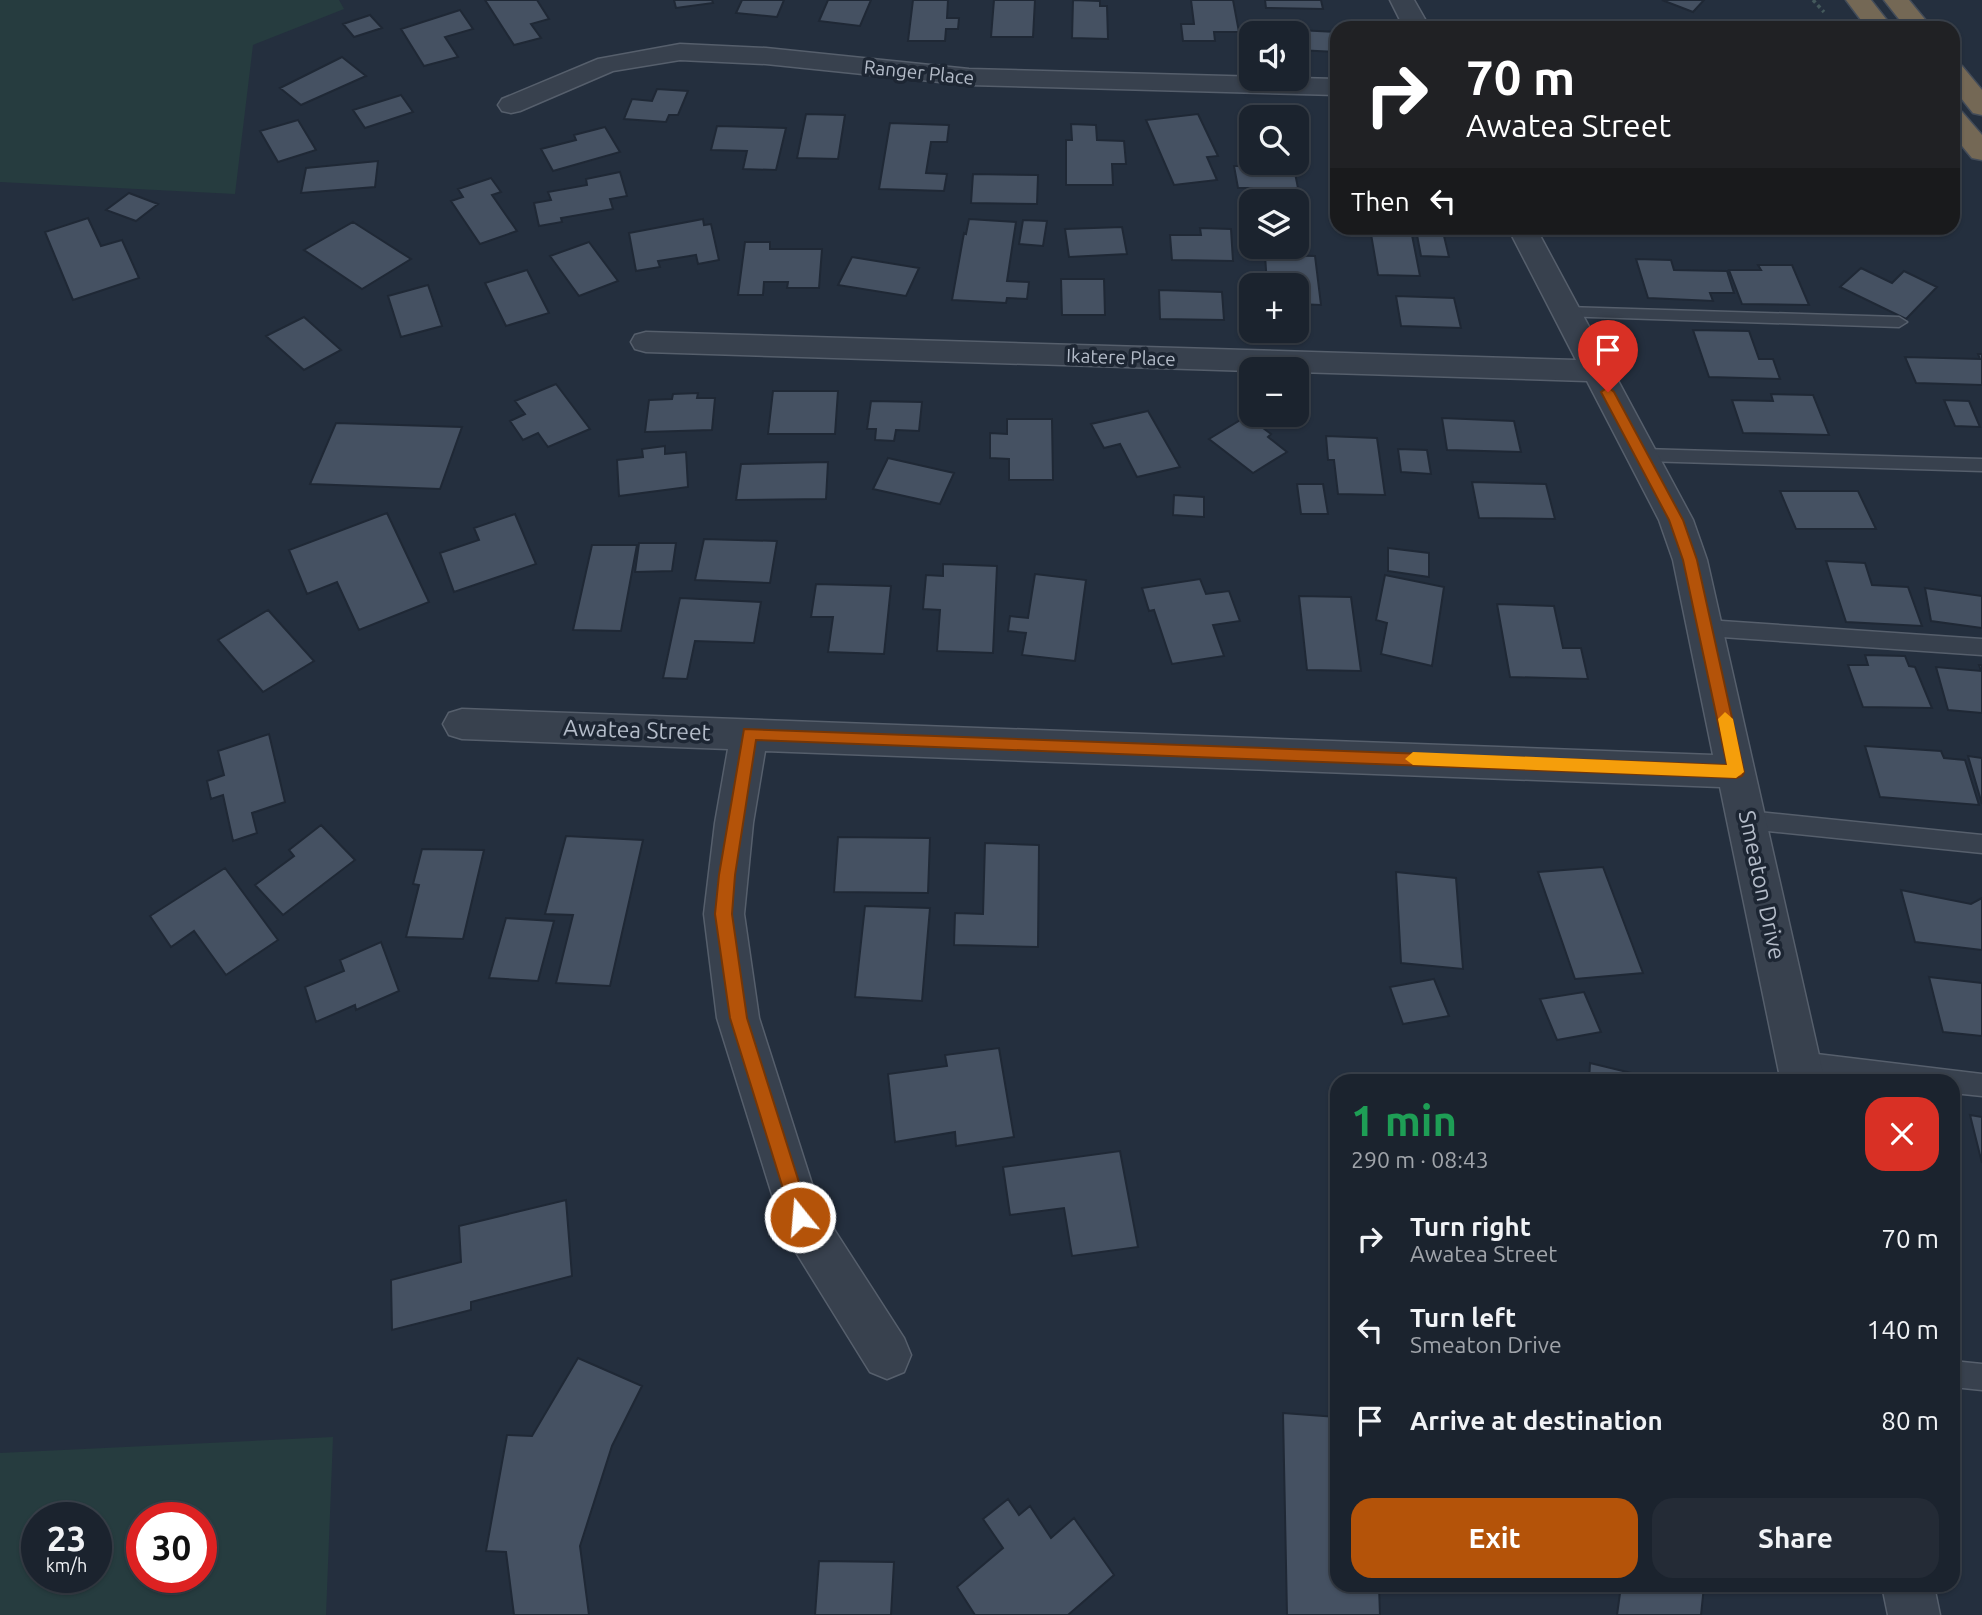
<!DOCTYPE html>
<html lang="en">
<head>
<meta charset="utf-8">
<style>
  body { margin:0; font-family:Ubuntu,sans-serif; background:#242b36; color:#f1f3f6; height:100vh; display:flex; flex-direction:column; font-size:26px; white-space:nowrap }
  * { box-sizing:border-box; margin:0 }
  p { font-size:23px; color:#a0a4aa }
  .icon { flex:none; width:38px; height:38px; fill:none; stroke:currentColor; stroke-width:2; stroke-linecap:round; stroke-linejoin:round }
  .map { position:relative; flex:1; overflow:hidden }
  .drawer { position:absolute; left:1330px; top:1074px; width:630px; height:518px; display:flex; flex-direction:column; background:#1b232e; border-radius:21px; box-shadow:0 2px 5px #0004,0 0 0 2px #39404a }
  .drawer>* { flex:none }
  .top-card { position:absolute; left:1330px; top:21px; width:630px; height:214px; border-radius:21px; box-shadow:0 2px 5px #0004,0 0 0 2px #39404a; background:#202124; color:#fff; overflow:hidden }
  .tools { position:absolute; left:1239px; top:21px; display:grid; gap:14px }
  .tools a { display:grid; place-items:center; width:70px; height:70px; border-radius:14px; background:#1b232e; box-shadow:0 2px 5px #0004,0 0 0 2px #39404a; font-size:35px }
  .speed { position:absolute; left:21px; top:1502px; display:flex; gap:14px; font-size:35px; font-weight:700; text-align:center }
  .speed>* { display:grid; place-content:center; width:91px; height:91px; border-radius:50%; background:#1b232e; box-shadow:0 2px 5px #0004,0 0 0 2px #39404a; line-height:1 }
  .speed small { font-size:18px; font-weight:400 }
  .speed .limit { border:10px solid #d22; background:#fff; color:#111 }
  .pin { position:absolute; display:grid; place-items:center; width:60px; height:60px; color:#fff; margin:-72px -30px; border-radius:50% 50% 50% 0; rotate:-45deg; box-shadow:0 0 7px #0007 }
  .pin .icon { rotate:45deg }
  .me { position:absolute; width:77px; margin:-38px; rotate:343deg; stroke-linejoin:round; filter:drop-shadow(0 0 5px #0008) }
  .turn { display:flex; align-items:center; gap:24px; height:147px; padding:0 21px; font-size:32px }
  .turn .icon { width:91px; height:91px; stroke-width:2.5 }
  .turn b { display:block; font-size:49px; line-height:60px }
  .then { display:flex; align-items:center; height:66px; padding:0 21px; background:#0003; gap:14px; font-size:26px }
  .round { display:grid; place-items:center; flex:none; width:74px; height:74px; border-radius:21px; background:#242b36 }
  .head { display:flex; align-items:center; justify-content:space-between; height:119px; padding:0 21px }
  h1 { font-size:42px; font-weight:700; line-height:52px; color:#1e9e55 }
  .action { display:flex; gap:14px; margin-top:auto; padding:14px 21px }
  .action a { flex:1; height:80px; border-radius:21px; background:#b45309; color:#fff; font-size:28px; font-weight:700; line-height:80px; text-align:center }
  .action a+a { background:#242b36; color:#f1f3f6 }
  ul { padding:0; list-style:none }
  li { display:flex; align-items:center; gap:21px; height:91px; padding:0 21px }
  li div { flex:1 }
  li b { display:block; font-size:26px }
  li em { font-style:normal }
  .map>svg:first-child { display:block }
  .green { fill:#263c3f; fill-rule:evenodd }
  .building { fill:#455162; stroke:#1f2835; stroke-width:2 }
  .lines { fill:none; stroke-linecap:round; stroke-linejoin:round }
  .lane-casing { stroke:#565f6c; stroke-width:3 }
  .street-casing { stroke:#565f6c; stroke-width:3 }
  .highway-casing { stroke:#434c59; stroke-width:3 }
  .path { stroke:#44595c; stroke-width:3.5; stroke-dasharray:3.5 3.5; stroke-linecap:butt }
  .lane { fill:#38414e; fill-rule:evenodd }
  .street { fill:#38414e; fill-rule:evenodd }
  .highway { fill:#746855; fill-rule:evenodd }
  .route { fill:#b45309; stroke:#753606; stroke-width:2 }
  .slow { fill:#f59e0b }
  .labels { text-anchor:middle; stroke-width:7; stroke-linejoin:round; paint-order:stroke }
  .far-street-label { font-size:19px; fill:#b4bcc9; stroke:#1d2633 }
  .street-label { font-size:23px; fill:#b4bcc9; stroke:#1d2633 }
</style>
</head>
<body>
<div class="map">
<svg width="1982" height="1615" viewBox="0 0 1982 1615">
  <rect width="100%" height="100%" fill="#242f3e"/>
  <!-- green -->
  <path class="green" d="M0 0H339L344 9 253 45 235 194 0 182Z
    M333 1437 326 1615H0V1453ZM37 1517H96V1577H37ZM142 1517H201V1577H142Z"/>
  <!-- building -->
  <path class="building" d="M485 0H537L549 19 531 24 541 38 514 45Z
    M674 0H712L713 3 676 8Z
    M742 0H784L777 17 736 13Z
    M828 0H871L860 26 819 21Z
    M913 0H948L947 18H959L958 29H946L945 41H908Z
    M994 0H1035L1033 37H991Z
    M1073 0 1100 1V6H1107L1108 39 1072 38Z
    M1191 0H1233L1239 32H1214L1215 41H1183L1181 24H1194Z
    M1265 0H1321L1323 9 1266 8Z
    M1662 0H1704L1693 12Z
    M460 10 473 29 445 37 458 57 424 66 401 29Z
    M370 15 382 28 354 37 343 24Z
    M1278 29 1337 32V52L1297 50V33H1279Z
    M342 57 366 76 301 105 280 88Z
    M657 89 688 91 678 115H669L666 122 624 119 632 99 652 101Z
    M401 95 413 112 365 128 353 110Z
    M806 114 845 115 838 159 797 158Z
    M1198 114 1218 156 1207 157 1217 180 1174 185 1146 120Z
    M298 120 316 150 278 162 260 131Z
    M890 123 949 125 947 142H931L926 173 947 174 944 191 879 189Z
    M1071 124 1096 125 1097 140 1124 141 1126 164H1112L1113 185H1066V140H1072Z
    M717 126 786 128 776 170 743 169 747 151 711 150Z
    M605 127 620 152 553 171 541 149 576 140 574 135Z
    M378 161 375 187 301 193 306 168Z
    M1254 163H1293L1298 188H1238L1234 166H1255Z
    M620 172 627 196 610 199 613 209 561 218 562 222 539 226 534 203 551 200 548 192 587 185 586 179Z
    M973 174 1038 175 1037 204 971 203Z
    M491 178 501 192 492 195 517 231 480 244 451 201 463 197 458 189Z
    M129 193 158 204 136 221 106 210Z
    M88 218 101 246 122 240 139 278 73 300 45 232Z
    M703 219 704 225 711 224 719 260 698 264 696 255 658 261 660 267 636 271 629 233Z
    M969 219 1016 222 1007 281 1029 282 1027 299 1007 298 1006 303 952 300 964 233 966 234Z
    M1023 220 1047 221 1043 246 1019 244Z
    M353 222 411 259 362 289 304 250Z
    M1122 227 1127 254 1069 257 1065 229Z
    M1200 228 1231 229 1233 261 1172 260 1170 235H1201Z
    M1371 234 1412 235 1420 276 1378 275Z
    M1417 235 1444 236 1449 257 1421 256Z
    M589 242 618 281 579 296 550 256Z
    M745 242H770V249H822L819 288H787L788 282H764L763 295H738Z
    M1265 255 1315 256 1321 305 1297 304V285H1267Z
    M852 257 919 268 906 296 838 285Z
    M1636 259 1671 260 1674 270 1727 271 1734 293H1710L1713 301 1648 298Z
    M1758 265H1792L1809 305 1742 304 1729 270H1761Z
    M1861 268 1892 283 1904 271 1937 287 1906 319 1840 287Z
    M527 270 549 313 506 326 485 283Z
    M1061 279H1104L1105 315H1062Z
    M428 285 442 326 401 337 388 296Z
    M1159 290 1222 292 1224 320 1160 319Z
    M1396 296 1454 298 1461 328 1401 326Z
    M304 317 341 350 304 370 266 336Z
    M1693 330 1749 331 1759 359H1773L1780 379 1709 377Z
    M1978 354H1982V385L1916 383 1905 357 1980 359Z
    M556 384 590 429 548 447 538 433 523 440 510 421 525 414 515 401Z
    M773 391H838L835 434H768Z
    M698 393 697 398H715L712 430 645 432 649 400 672 399 673 394Z
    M1771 394 1813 395 1829 435 1743 433 1732 400 1773 401Z
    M1944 400 1969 401 1980 427 1955 426Z
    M871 401 922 402 919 431 896 430 894 441 875 440 876 429H867Z
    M1148 411 1180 467 1137 477 1120 444 1104 448 1091 424Z
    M1247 416 1271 434 1268 437 1287 452 1253 473 1209 439Z
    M1442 418 1514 421 1521 452 1447 450Z
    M1007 419H1052L1053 480H1009V459L990 458V433L1007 434Z
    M336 423 462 427 440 489 310 484Z
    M1326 436 1377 438 1385 495 1338 494 1334 460H1328Z
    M665 446V454L686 452 688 487 619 496 617 460 643 457 642 449Z
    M1398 449 1427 450 1431 474 1401 472Z
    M888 458 954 473 940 504 873 489Z
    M828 462 826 499 736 500 741 464Z
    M1472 482 1546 484 1555 519 1479 518Z
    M1297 484H1323L1328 514H1301Z
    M1780 491H1858L1876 529H1796Z
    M1174 495 1204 497V517L1173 515Z
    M387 513 429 602 359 630 337 582 307 594 289 550Z
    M515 514 536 564 454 592 440 553 479 540 474 528Z
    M704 539 777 541 770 583 695 580Z
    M639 543H676L672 571 635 572Z
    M592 545H637L621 631 573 630Z
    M1388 548 1429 553V577L1388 571Z
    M1826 561 1865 563 1872 585 1908 587 1922 626 1846 622Z
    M943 564 997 566 993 653 937 651 940 610 923 609 926 575 943 576Z
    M1035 574 1086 580 1075 661 1022 655 1026 633 1008 631 1010 616 1028 618Z
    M1385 575 1444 587 1432 666 1381 654 1387 623 1376 620Z
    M1200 579 1206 594 1229 591 1240 621 1213 625 1224 656 1172 664 1154 610 1149 611 1142 588Z
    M816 584 891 586 884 654 828 652 833 617H811Z
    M1925 588 1982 596V628L1931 621Z
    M1299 596 1351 597 1361 671 1307 670Z
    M680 598 761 602 754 643 695 641 687 679 663 678Z
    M1497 604 1554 606 1563 648H1581L1588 679 1510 677Z
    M268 610 314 661 263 692 218 640Z
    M1865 655 1905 656 1909 666 1915 667 1932 708 1863 707 1848 665H1868Z
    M1979 665H1982V713L1948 710 1936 667 1981 671Z
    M269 734 285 802 252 813 257 833 233 841 223 795 211 799 207 781 224 775 218 751Z
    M1865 746 1941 751 1944 758 1965 760 1979 805 1880 797Z
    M1968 756 1982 758V804Z
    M321 825 355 860 283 915 255 885 294 856 289 850Z
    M566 836 643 840 610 986 556 983 573 915 545 914Z
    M838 837 930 838 928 893 834 892Z
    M985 843 1039 845 1038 947 954 945 955 913 983 914Z
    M422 849 484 850 463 939 406 937 419 885 413 884Z
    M1603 867 1643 973 1575 979 1538 872Z
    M225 868 278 940 226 975 194 931 171 947 150 916Z
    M1396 872 1456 878 1463 969 1401 963Z
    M1901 890 1971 904 1982 898V950L1915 942Z
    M865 906 930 908 922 1001 855 997Z
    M506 918 554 921 538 981 489 978Z
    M381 942 399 991 356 1010 355 1005 316 1022 305 987 344 971 340 960Z
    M1929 977 1982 983V1036L1943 1032Z
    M1434 979 1449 1016 1403 1024 1390 987Z
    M1584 992 1601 1032 1557 1040 1540 999Z
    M999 1048 1014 1137 956 1146 955 1132 895 1142 888 1074 947 1066 945 1055Z
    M1590 1063 1652 1078 1651 1082H1589Z
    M1970 1115 1982 1117V1163Z
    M1120 1151 1138 1247 1072 1256 1064 1208 1010 1215 1003 1167Z
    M566 1200 572 1276 471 1302V1310L392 1330 391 1280 461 1262 459 1226Z
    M578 1358 642 1386 612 1446 580 1546 589 1615H514L506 1552 486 1551 507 1435 532 1436Z
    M1283 1413 1337 1417V1586H1379L1380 1615H1287Z
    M1008 1499 1019 1515 1030 1506 1051 1538 1074 1518 1114 1575 1068 1615H975L957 1587 1003 1548 983 1519Z
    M819 1561 894 1562 891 1615H815Z
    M1621 1586H1704L1701 1615H1617Z"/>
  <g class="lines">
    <defs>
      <path id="lane" d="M1566 307 1899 317 1907 322 1899 327 1560 316 1558 312Z
        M1643 449 1982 459V471L1643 461 1637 459 1634 455 1637 451Z
        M1707 620 1982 639V655L1707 636 1700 633 1697 628 1700 623Z
        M1748 811 1982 835V853L1748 829 1741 826 1737 820 1741 814Z
        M1800 1052 1982 1074V1096L1953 1093V1082H1861L1800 1074 1792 1071 1788 1063 1792 1055Z
        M1953 1361 1982 1364V1390L1953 1387Z"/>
      <path id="street" d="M1390 0H1414L1430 28H1404Z
        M680 44 766 48 969 69 1337 79V95L969 85 766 64 680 60 613 71 520 111 511 113 502 111 498 105 502 99 598 59Z
        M1508 228H1536L1693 520 1707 560 1825 1082H1781L1720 787 765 751 753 823 744 914 759 1018 819 1206 904 1338 911 1355 904 1372 887 1379 870 1372 784 1233 717 1018 704 914 715 823 728 749 462 739 449 735 443 724 449 713 462 709 1713 755 1673 560 1659 520 1587 381 1297 372V369L1251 371 646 352 635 349 631 342 635 335 646 332 1576 360Z
        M1882 1586H1934L1940 1615H1888Z"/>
      <path id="highway" d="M1846 0H1871L1893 28H1867Z
        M1884 0H1909L1932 28H1906Z
        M1953 63 1962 66 1982 90V115L1973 113 1953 88Z
        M1953 110 1962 112 1982 135V160L1972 158 1953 135Z"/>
    </defs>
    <!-- lane casing -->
    <use href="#lane" class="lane-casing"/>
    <!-- street casing -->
    <use href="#street" class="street-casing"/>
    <!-- highway casing -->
    <use href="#highway" class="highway-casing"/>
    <!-- path -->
    <path class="path" d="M1813 0 1824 12"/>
    <!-- lane -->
    <use href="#lane" class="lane"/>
    <!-- street -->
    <use href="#street" class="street"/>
    <!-- highway -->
    <use href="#highway" class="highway"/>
  </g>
  <!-- route -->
  <path class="route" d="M1608 387 1614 392 1683 520 1697 560 1744 772 1742 776 1736 778 756 740 735 875 732 914 747 1018 810 1217 807 1224 800 1227 794 1224 730 1018 715 914 719 875 744 729 1727 765 1683 560 1669 520 1601 392Z"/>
  <!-- slow -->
  <path class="slow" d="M1725 712 1733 719 1744 772 1736 778 1413 765 1405 759 1413 752 1727 765 1718 719Z"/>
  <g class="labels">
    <!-- far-street labels -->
    <g class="far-street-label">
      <text transform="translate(919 72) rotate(6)" y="7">Ranger Place</text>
      <text transform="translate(1121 357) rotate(2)" y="7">Ikatere Place</text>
    </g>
    <!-- street labels -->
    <g class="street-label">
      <text transform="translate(637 730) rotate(2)" y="8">Awatea Street</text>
      <text transform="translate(1762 885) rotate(78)" y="8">Smeaton Drive</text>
    </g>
  </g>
</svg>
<div class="tools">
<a><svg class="icon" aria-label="sound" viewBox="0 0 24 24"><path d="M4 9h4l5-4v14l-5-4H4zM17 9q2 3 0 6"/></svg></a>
<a><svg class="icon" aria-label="search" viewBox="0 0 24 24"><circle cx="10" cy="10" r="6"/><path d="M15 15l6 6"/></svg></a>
<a><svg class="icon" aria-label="layers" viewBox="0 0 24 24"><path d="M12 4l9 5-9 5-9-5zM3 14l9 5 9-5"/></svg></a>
<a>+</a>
<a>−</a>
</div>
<div class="speed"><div>23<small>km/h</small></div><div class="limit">30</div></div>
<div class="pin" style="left:1608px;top:392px;background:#d93025"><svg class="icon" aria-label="arrive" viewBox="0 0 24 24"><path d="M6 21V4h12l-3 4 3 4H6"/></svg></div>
<svg class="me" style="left:800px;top:1217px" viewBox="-20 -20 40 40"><circle r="17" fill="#b45309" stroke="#fff" stroke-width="3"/><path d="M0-11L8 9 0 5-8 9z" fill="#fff"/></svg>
<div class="top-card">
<div class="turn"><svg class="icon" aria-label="right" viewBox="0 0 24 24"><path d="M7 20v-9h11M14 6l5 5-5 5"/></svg><div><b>70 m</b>Awatea Street</div></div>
<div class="then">Then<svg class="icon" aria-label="left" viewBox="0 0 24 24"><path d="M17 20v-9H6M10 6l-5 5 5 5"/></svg></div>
</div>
<section class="drawer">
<div class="head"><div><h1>1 min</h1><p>290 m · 08:43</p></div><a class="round" style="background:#d93025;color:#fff"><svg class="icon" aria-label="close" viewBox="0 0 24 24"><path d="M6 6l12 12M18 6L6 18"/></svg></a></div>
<ul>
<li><svg class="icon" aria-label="right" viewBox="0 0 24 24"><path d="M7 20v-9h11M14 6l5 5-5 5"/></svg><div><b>Turn right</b><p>Awatea Street</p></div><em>70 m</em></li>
<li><svg class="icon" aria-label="left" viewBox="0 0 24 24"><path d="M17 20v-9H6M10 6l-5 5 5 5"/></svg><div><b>Turn left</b><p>Smeaton Drive</p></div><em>140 m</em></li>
<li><svg class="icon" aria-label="arrive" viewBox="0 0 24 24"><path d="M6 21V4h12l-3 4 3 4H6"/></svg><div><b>Arrive at destination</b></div><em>80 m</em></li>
</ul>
<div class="action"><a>Exit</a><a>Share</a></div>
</section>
</div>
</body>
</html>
